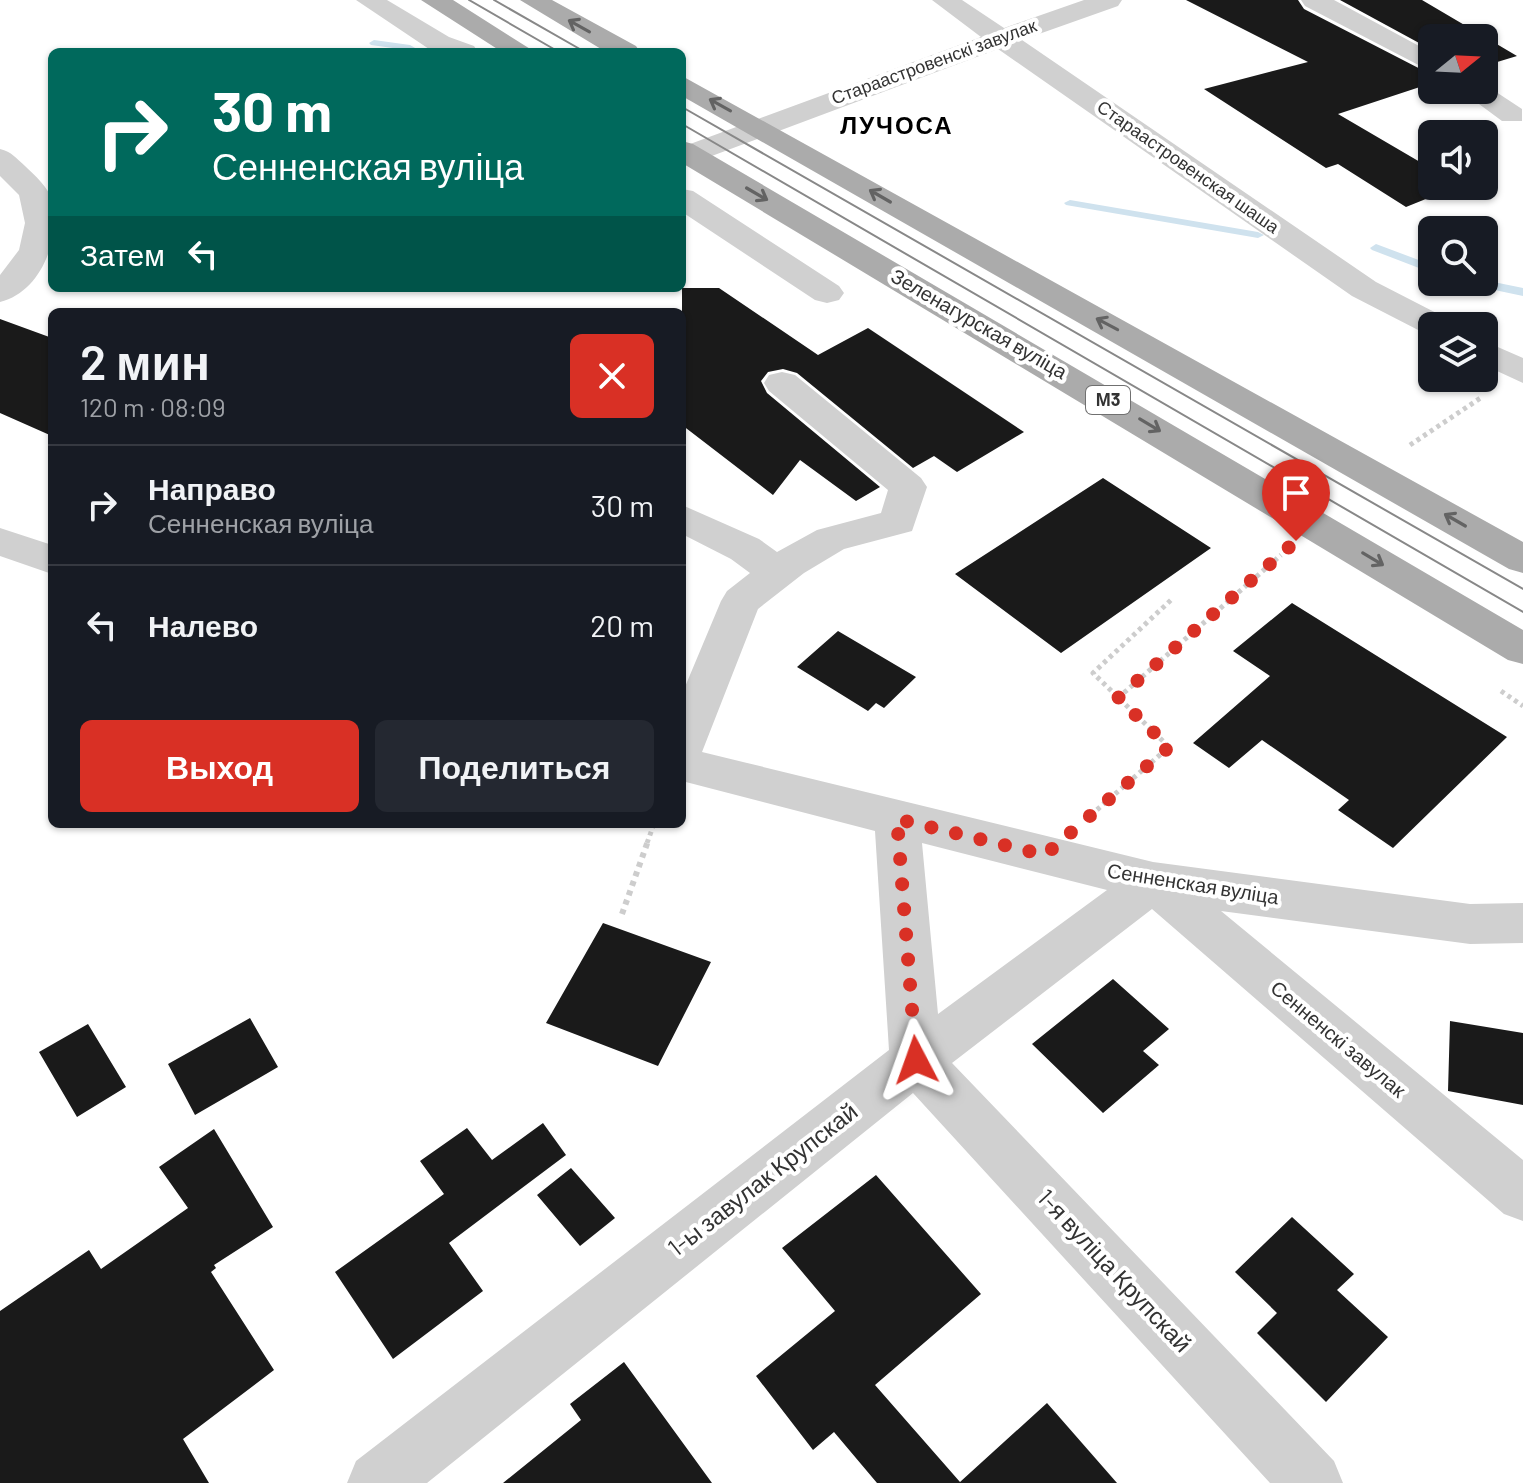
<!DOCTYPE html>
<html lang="ru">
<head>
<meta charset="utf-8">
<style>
  body { margin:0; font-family:Barlow,sans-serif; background:#242831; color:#f1f3f6; height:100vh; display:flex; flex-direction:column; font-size:30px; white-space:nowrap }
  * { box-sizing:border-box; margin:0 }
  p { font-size:26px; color:#9ea1a6 }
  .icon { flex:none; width:44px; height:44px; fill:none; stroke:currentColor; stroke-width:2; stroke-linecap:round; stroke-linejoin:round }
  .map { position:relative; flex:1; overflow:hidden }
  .sheet { position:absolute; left:48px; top:308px; width:638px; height:520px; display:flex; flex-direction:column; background:#171b24; border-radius:12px; box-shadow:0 2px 6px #0004 }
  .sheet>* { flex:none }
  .guide { position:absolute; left:48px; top:48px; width:638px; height:244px; border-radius:12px; box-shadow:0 2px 6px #0004; background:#00695c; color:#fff; overflow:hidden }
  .needle { width:52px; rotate:72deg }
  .tools { position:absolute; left:1418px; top:24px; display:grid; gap:16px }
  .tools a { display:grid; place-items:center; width:80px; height:80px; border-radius:12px; background:#171b24; box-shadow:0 2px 6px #0004; font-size:40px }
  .pin { position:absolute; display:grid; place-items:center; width:68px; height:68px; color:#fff; margin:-82px -34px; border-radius:50% 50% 50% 0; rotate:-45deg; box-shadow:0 0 8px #0007 }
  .pin .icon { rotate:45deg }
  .me { position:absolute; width:88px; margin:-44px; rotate:356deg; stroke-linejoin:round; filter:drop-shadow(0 0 6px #0008) }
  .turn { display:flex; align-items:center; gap:28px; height:168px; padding:0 32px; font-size:36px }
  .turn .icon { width:104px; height:104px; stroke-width:2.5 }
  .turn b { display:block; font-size:56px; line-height:68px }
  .then { display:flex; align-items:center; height:76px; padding:0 32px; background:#0003; gap:16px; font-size:30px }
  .round { display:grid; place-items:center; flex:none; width:84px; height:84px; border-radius:12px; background:#242831 }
  .overview { display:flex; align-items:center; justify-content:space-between; height:136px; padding:0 32px }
  h1 { font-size:48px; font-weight:600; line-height:60px }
  .button { display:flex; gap:16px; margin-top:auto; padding:16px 32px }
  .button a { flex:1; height:92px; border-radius:12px; background:#d93025; color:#fff; font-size:32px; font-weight:600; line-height:92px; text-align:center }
  .button a+a { background:#242831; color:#f1f3f6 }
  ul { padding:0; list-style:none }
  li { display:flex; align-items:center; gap:24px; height:120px; padding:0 32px; border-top:2px solid #363941 }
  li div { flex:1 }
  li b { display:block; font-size:30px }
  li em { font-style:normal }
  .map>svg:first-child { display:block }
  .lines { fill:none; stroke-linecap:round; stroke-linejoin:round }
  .stream { fill:#cfe2ee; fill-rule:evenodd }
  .building { fill:#1a1a1a }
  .path-far1 { stroke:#cdcdcd; stroke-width:5; stroke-dasharray:4 4; stroke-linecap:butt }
  .path { stroke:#cdcdcd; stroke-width:6; stroke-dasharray:5 5; stroke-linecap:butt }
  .minor { fill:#d0d0d0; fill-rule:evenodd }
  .major { fill:#ababab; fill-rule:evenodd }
  .tram { stroke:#888; stroke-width:2 }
  .oneway { stroke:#636363 }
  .route { stroke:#d93025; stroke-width:14; stroke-dasharray:0 25.2 }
  .labels { text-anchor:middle; stroke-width:8; stroke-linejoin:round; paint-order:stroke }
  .far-street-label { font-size:18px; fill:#333; stroke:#fff }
  .shield { fill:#fff; stroke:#707070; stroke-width:2 }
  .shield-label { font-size:18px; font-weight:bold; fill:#333 }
  .street-label { font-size:20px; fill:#333; stroke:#fff }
  .far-district-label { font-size:24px; font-weight:bold; letter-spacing:2px; fill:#000; stroke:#fff }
  .near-street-label { font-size:24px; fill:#333; stroke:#fff }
</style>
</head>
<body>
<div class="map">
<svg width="1523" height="1483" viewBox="0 0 1523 1483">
  <rect width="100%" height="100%" fill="#fff"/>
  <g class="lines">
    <!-- stream -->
    <path class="stream" d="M374 40 410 45 422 52 371 45 369 43Z
      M1070 200 1258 232 1264 235 1258 238 1066 205 1064 203Z
      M1376 244 1432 265V273L1372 250 1370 248Z
      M1484 280 1523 288V296L1471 285 1469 282Z"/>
  </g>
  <!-- building -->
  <path class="building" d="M1186 0H1298L1304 9 1432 75V83L1338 114 1432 169V186H1458L1406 207 1338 164 1326 168 1204 89 1308 62Z
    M1340 0H1422L1517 56 1484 66V38H1432V50Z
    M682 288H719L818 355 868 328 1024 432 957 472 934 456 913 468 797 373 783 369 768 372 761 381 767 393 880 487 856 501 800 460 773 495 682 425Z
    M0 319 52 338V436L0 413Z
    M1103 478 1211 548 1061 653 955 574Z
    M1292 603 1507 737 1393 848 1338 810 1349 800 1262 740 1229 768 1193 743 1270 676 1233 651Z
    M838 631 916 677 884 708 876 703 868 711 797 667Z
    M603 923 711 962 658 1066 546 1023Z
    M1113 979 1169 1029 1143 1051 1159 1065 1103 1113 1032 1044Z
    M250 1018 278 1067 195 1115 168 1064Z
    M1450 1021 1523 1033V1105L1448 1091Z
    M88 1024 126 1087 77 1117 39 1052Z
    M543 1123 566 1155 449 1243 483 1291 393 1359 335 1272 444 1194 420 1161 467 1128 492 1160Z
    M214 1129 273 1227 214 1265 216 1268 211 1272 274 1370 183 1439 209 1483H0V1311L89 1250 101 1269 188 1208 159 1167Z
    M571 1168 615 1218 580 1246 537 1195Z
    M876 1175 981 1294 875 1385 960 1482 1047 1403 1117 1483H877L834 1432 813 1450 756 1376 835 1311 782 1248Z
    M1292 1217 1354 1274 1337 1290 1388 1337 1326 1402 1257 1333 1277 1313 1235 1272Z
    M624 1362 712 1483H503L581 1420 570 1404Z"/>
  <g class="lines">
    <!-- path-far1 -->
    <path class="path-far1" d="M1410 445 1482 397
      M1501 691 1523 706
      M1118 698 1281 555
      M1091 815 1169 747 1093 673 1171 600
      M647 843 654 824"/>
    <!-- path -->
    <path class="path" d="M622 914 648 841"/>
    <!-- minor -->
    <path class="minor" d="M356 0H387L449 37 474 46 478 52 429 49Z
      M932 0H962L1004 28 1084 0H1122L1118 6 1022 40 1376 282 1448 319 1453 326H1432V335L1424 333 1352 296 998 49 701 160 682 161V147L981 37Z
      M1301 0H1334L1432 53V72L1305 6Z
      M1484 84 1522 109V121H1502L1460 90H1484Z
      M0 149C12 152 16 158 25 166 34 175 49 187 52 201 61 239 41 292 0 302V275L19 250 25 223 19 195 0 176Z
      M682 189 693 191 839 286 844 293 839 300 827 303 815 300 682 212Z
      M1484 341 1523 358V383L1484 365Z
      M782 372 795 375 921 478 927 487 912 531 844 549 804 573 758 609 702 752 1153 862 1470 904 1523 903V943L1470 944 1221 911 1523 1160V1221L1504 1214 1152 909 952 1063 1334 1461 1343 1483H1270L913 1093 427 1483H347L356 1461 889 1050 875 831 682 781V694L721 601 727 591 750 573 731 559 682 534V505L759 539 777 552 817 530 881 513 888 490 769 391 764 383 769 375ZM922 843 1107 890 938 1014Z
      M0 528 52 545V574L0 556Z"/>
    <!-- major -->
    <path class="major" d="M421 0H453L535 52H502Z
      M520 0H552L636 46 640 52H606Z
      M682 76 1523 542V573L1509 569 682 96Z
      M682 141 693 144 1523 630V664L1508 660 682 163Z"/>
    <!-- tram -->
    <path class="tram" d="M469 0 559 52
      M494 0 585 52
      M682 107 1523 589
      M682 124 1523 612"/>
  </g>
  <!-- one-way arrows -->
  <defs><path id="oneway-shaft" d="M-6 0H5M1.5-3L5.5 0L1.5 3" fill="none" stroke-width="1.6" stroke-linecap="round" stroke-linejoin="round" transform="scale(2)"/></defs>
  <g class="oneway">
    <use href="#oneway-shaft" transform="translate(579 26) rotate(-151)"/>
    <use href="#oneway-shaft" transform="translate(720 105) rotate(-151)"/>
    <use href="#oneway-shaft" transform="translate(757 194) rotate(30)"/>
    <use href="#oneway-shaft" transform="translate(880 196) rotate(-150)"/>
    <use href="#oneway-shaft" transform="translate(1107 324) rotate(-152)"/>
    <use href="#oneway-shaft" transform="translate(1150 425) rotate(31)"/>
    <use href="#oneway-shaft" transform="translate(1455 520) rotate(-150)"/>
    <use href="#oneway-shaft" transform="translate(1373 559) rotate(31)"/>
  </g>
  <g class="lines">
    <!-- route -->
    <path class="route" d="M916 1060 897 819 1045 855 1169 747 1118 698 1296 541"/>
  </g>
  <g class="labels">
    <!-- far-street labels -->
    <g class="far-street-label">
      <text transform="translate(934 62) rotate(-20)" y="6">Стараастровенскі завулак</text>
      <text transform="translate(1188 167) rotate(35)" y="6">Стараастровенская шаша</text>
    </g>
    <!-- shield labels -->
    <rect class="shield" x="1086" y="386" width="44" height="28" rx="6"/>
    <g class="shield-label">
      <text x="1108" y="406">М3</text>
    </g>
    <!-- street labels -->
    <g class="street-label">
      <text transform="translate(979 324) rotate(30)" y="7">Зеленагурская вуліца</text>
      <text transform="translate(1193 884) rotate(9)" y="7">Сенненская вуліца</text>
      <text transform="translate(1338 1039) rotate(40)" y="7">Сенненскі завулак</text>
    </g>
    <!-- far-district labels -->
    <g class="far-district-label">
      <text x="897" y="134">ЛУЧОСА</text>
    </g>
    <!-- near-street labels -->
    <g class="near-street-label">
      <text transform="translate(763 1180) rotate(-38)" y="8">1-ы завулак Крупскай</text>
      <text transform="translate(1114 1271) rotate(47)" y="8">1-я вуліца Крупскай</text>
    </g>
  </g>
</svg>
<div class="tools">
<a><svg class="needle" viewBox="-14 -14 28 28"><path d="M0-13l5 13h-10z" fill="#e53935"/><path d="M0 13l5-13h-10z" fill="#9ea1a6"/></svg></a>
<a><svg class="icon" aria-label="sound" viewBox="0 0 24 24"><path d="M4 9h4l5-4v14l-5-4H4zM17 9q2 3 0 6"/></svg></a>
<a><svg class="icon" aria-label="search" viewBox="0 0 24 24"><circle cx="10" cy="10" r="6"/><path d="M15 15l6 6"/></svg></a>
<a><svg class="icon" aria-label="layers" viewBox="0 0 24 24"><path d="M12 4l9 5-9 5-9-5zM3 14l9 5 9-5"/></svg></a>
</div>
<div class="pin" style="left:1296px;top:541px;background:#d93025"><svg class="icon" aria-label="arrive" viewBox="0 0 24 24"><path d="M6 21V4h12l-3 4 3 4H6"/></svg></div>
<svg class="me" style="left:916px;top:1060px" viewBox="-20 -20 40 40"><path d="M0-17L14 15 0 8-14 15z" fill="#d93025" stroke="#fff" stroke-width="4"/></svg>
<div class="guide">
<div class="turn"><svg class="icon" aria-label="right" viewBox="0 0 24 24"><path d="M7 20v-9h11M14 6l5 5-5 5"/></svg><div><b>30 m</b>Сенненская вуліца</div></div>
<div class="then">Затем<svg class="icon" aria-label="left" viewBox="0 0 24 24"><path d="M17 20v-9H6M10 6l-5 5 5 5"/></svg></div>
</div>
<section class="sheet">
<div class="overview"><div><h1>2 мин</h1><p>120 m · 08:09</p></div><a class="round" style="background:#d93025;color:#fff"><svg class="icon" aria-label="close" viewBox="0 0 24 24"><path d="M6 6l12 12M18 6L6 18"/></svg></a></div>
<ul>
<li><svg class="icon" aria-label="right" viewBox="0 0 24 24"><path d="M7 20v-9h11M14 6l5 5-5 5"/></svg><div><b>Направо</b><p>Сенненская вуліца</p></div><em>30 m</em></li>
<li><svg class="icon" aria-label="left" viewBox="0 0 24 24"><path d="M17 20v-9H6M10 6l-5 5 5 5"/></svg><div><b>Налево</b></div><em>20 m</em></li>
</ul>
<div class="button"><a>Выход</a><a>Поделиться</a></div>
</section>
</div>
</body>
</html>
